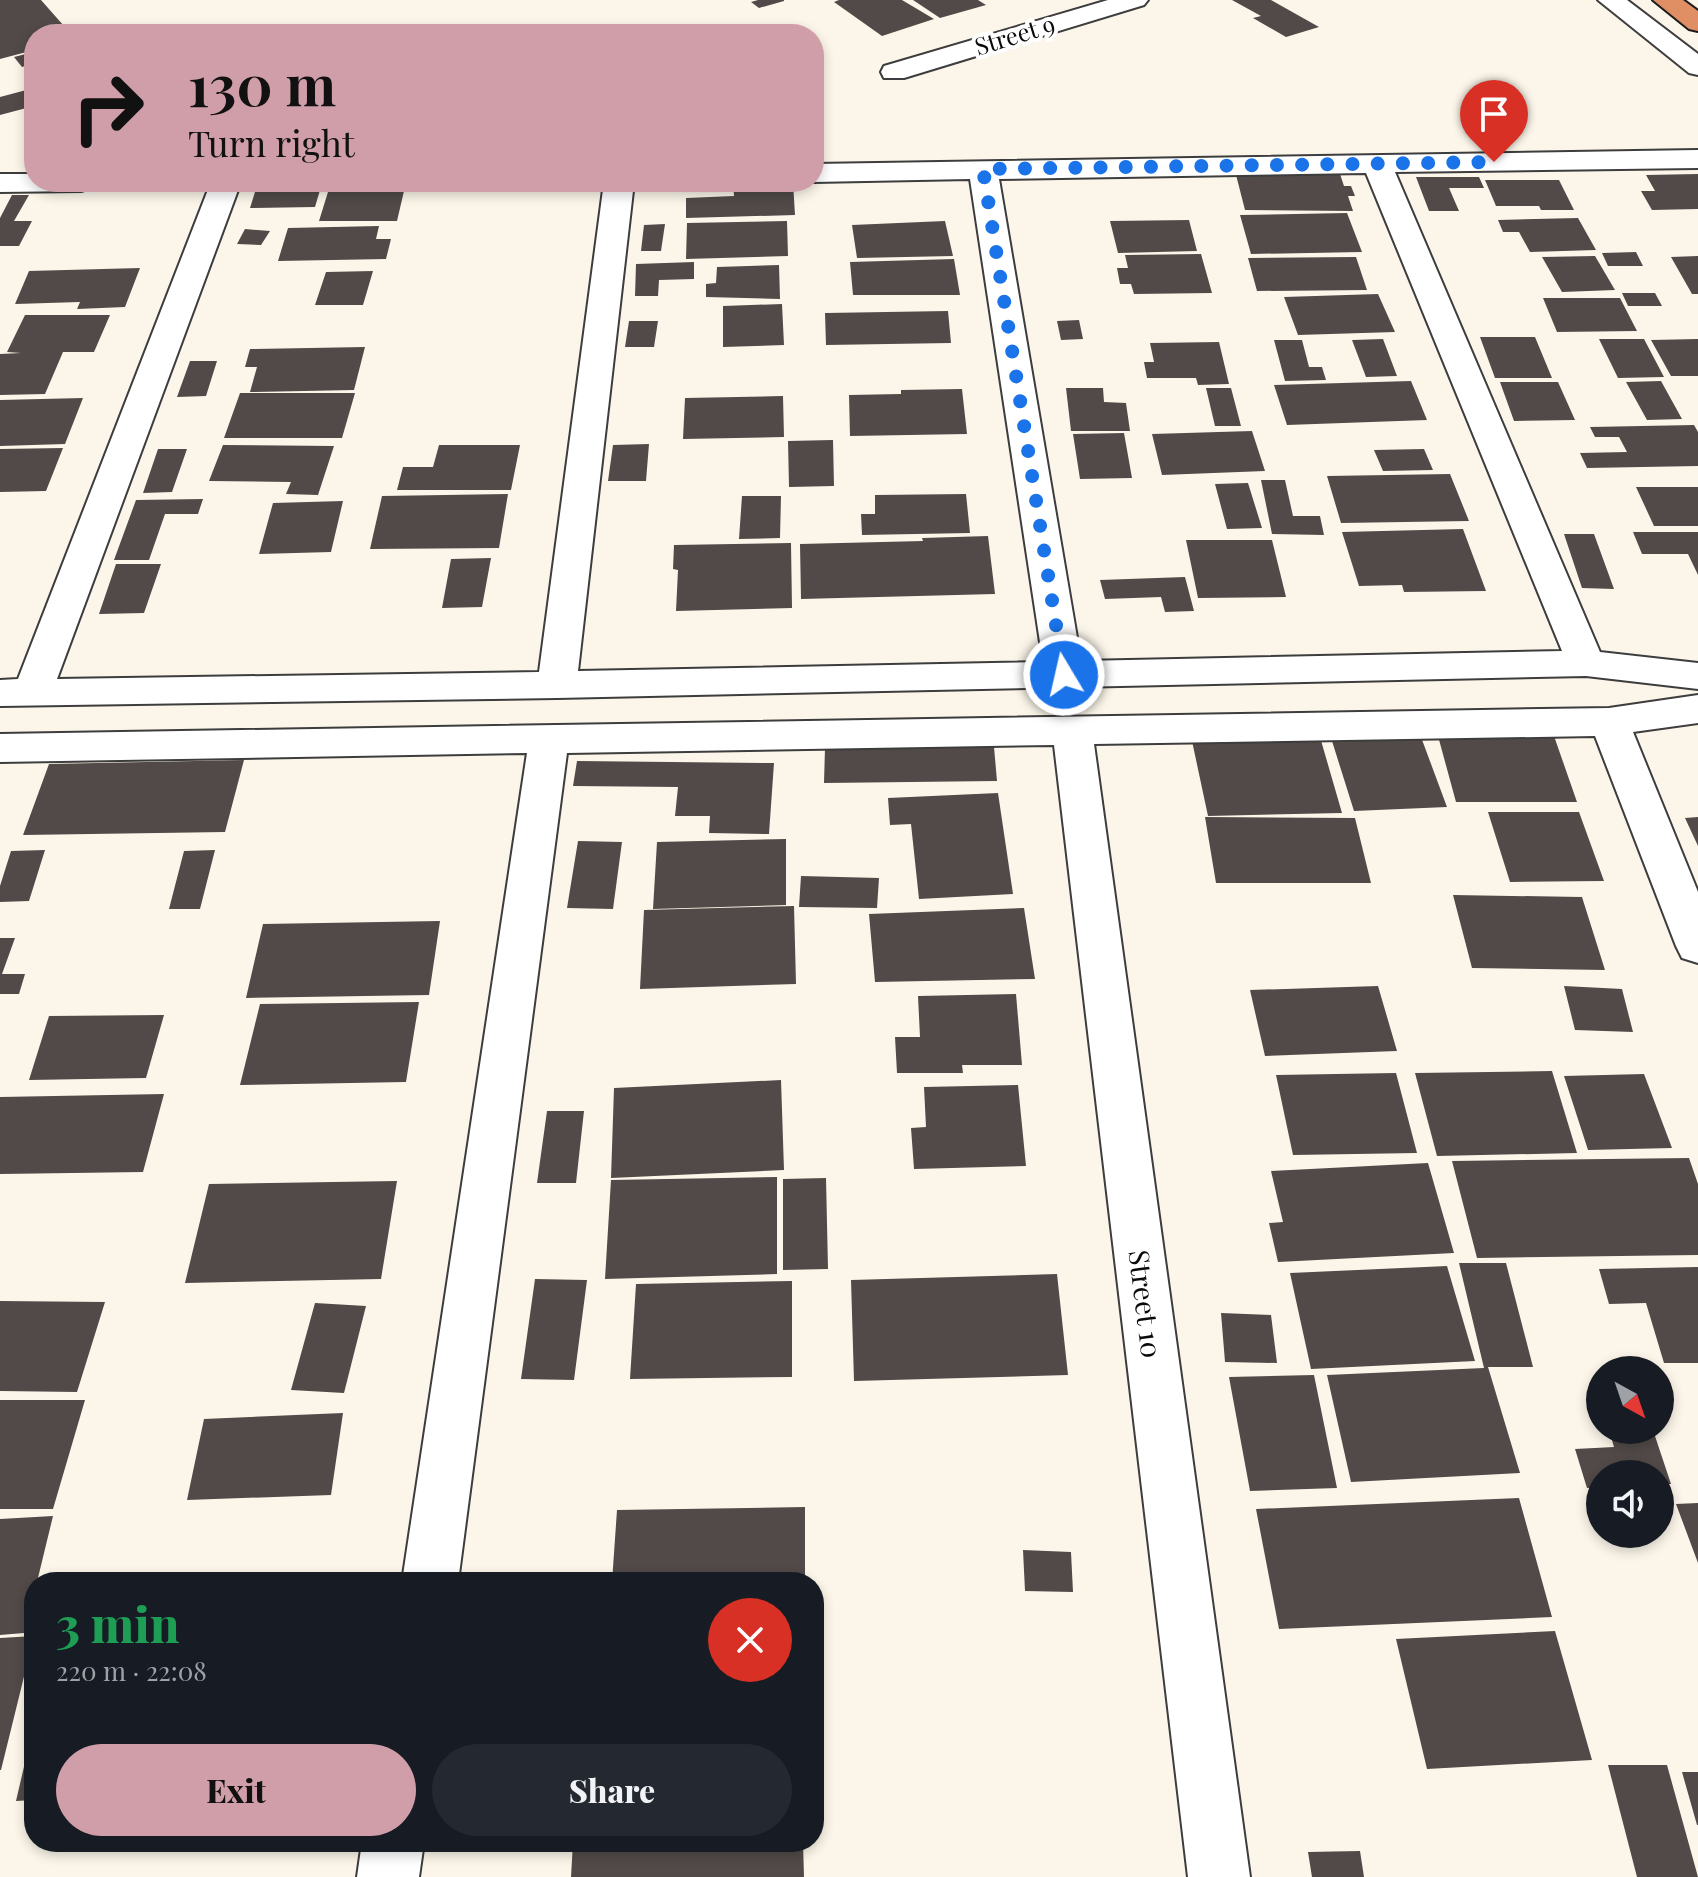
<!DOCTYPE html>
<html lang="en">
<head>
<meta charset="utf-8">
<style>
  body { margin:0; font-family:"Playfair Display",serif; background:#242831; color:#f1f3f6; height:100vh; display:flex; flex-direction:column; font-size:30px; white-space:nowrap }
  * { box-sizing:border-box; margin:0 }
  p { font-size:26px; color:#9ea1a6 }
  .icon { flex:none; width:44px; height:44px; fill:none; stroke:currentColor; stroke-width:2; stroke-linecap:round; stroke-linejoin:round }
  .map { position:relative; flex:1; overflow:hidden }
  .side { position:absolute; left:24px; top:1572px; width:800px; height:280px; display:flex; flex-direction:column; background:#171b24; border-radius:32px; box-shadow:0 4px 12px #0003 }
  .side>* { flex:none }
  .top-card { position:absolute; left:24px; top:24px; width:800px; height:168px; border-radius:32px; box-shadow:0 4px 12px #0003; background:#cf9ea8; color:#111; overflow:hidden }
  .needle { width:52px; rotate:140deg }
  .tools { position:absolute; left:1586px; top:1356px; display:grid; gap:16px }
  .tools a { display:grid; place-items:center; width:88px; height:88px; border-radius:50%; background:#171b24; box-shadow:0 4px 12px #0003; font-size:40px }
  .pin { position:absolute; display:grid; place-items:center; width:68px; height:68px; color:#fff; margin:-82px -34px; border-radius:50% 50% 50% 0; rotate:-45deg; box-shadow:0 0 8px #0007 }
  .pin .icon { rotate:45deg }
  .me { position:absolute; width:88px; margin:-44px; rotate:351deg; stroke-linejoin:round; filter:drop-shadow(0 0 6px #0008) }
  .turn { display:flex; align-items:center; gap:28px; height:168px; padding:0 32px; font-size:36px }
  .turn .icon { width:104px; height:104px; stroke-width:2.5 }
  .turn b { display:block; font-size:56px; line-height:68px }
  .round { display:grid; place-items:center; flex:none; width:84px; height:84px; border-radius:42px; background:#242831 }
  .overview { display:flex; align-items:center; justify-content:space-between; height:136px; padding:0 32px }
  h1 { font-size:48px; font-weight:800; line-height:60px; color:#1e9e55 }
  .primary-button { display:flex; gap:16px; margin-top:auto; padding:16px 32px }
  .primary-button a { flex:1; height:92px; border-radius:48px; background:#cf9ea8; color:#111; font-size:32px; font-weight:800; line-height:92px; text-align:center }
  .primary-button a+a { background:#242831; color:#f1f3f6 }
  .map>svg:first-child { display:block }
  .building { fill:#514a48 }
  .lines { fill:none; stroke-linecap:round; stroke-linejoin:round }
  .street-casing { stroke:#3d3d3d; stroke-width:4 }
  .highway-casing { stroke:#1b1b1b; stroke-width:4 }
  .street { fill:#fff; fill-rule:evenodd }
  .highway { fill:#e08e64; fill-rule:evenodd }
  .route { stroke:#1a73e8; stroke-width:14; stroke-dasharray:0 25.2 }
  .labels { text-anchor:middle; stroke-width:8; stroke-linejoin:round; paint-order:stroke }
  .far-street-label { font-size:24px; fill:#0a0a0a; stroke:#fff }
  .street-label { font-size:28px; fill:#0a0a0a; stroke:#fff }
</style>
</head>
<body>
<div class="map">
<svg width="1698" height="1877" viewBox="0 0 1698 1877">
  <rect width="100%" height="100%" fill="#fcf6ea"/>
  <!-- building -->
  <path class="building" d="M0 0H41L71 34H34V50L0 59Z
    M758 0H784V1L759 8 751 2Z
    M839 0H902L934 19 882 36 834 2Z
    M913 0H978L986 5 940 18Z
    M1232 0H1271L1319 27 1286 37 1253 18 1261 16Z
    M34 52V63L22 67 14 57Z
    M34 88V106L0 115V97Z
    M1235 171H1339L1344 186H1351L1355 196H1348L1353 211 1245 210Z
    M1698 174V209L1652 210 1641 191H1655L1646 175Z
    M1416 177H1479L1484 188H1449L1459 211H1429Z
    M1485 180H1559L1574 210H1541L1539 206H1496Z
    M733 182H793L795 215 686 218V198L734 196Z
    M320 190 315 207 250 208 255 192Z
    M404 191 397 221H319L328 192Z
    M12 195H29L14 221H32L19 246H0V218Z
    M1347 213 1362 252 1251 254 1240 215Z
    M1578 218 1596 250 1530 252 1519 232H1503L1498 220Z
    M1189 220 1197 251 1118 253 1110 221Z
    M787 221 788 256 686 259 687 223Z
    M945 221 953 256 857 258 852 225Z
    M665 224 661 251H641L644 225Z
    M379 226 376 239H391L386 259 278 261 288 228Z
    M245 229 270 231 261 245 237 244Z
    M1636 252 1643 266H1608L1602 253Z
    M1201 254 1212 293 1134 294 1131 284H1120L1117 268H1128L1125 255Z
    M1595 256 1615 290 1562 292 1542 257Z
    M1698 256V294H1692L1671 257Z
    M1356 257 1367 290 1257 291 1248 258Z
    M954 259 960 295H853L850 262Z
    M694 262V279L659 280 658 296H635L636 264Z
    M779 265 780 299 706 297V284L716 283 717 267Z
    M140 268 125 307 77 309 80 302 15 304 29 271Z
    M373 271 363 305H315L326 272Z
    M1622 293H1655L1662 306H1628Z
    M1378 294 1395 332 1298 335 1284 297Z
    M1543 298H1620L1637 331 1557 332Z
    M782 304 784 345 723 347V306Z
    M948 311 951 343 826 345 825 313Z
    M25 315H110L94 352H63L45 394 0 395V354L21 353 7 352Z
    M1079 320 1083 339 1061 340 1057 321Z
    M629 321H658L654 347H625Z
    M1480 337H1535L1552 378H1495Z
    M1383 339 1397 376 1366 377 1352 340Z
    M1599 339H1644L1664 377 1618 378Z
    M1698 339V376H1671L1651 340Z
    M1274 340H1302L1309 367H1322L1326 380 1285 381Z
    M1219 342 1229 384 1198 385 1196 378H1147L1144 362H1154L1150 343Z
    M365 347 354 390 250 392 257 367H245L250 349Z
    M190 361H217L206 396 177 397Z
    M1411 381 1427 420 1287 425 1274 385Z
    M1661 381 1682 419 1647 420 1626 382Z
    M1500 382H1558L1575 420 1514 421Z
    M1066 388H1103L1104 402 1126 403 1130 431H1071Z
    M1206 388H1231L1241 426H1215Z
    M962 389 967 434 850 436 849 395 901 394V390Z
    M240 393H355L342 438H224Z
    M783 396 784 437 683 439 685 398Z
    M83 398 65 444 0 446V400Z
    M1694 425 1698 432V466L1587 468 1580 453 1627 452 1619 437H1595L1590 427Z
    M1252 431 1265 471 1162 475 1152 434Z
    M1124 433 1132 478 1080 479 1073 434Z
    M833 440 834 486 789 487 788 441Z
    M649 444 646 481H608L613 445Z
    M223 445 334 446 318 495 286 494 291 482 209 481Z
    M439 445H520L511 490H397L403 467H433Z
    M63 448 46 491 0 492V449Z
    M158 449H187L172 492 143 493Z
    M1424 449 1433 470 1383 471 1374 450Z
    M1450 474 1469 521 1341 523 1327 476Z
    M1261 480H1285L1293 516H1320L1324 535 1272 534Z
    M1248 483 1262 528 1227 529 1215 484Z
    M1636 487H1698V526H1654Z
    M508 494 499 548 370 549 382 496Z
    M966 494 970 533 862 535 861 514H875V495Z
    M742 496H781L780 538 739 539Z
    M203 499 198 514H165L149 560H114L136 500Z
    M343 501 331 552 259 554 273 503Z
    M1463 529 1486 591 1404 592 1402 585 1359 586 1342 532Z
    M1633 532H1698V575L1688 554H1642Z
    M1564 534H1594L1614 589 1582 588Z
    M988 536 995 594 801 599 800 544 923 541 922 538Z
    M1186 540H1272L1286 597 1198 598Z
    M791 543 792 608 676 611 678 570 673 569 674 545Z
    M491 558 482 607 442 608 451 559Z
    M116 564H161L144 613 99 614Z
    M1185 577 1194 611 1165 612 1161 597 1105 599 1100 580Z
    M1438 736H1554L1577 802H1456Z
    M1320 737 1342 813 1208 816 1192 741Z
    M1421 737 1447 807 1354 811 1332 741Z
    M994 747 997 781 824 783 825 748Z
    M244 760 225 832 23 835 49 764Z
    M577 761 774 763 769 834 709 833 710 816H675L678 787 573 786Z
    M998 793 1013 894 919 899 911 824 890 825 888 798Z
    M1488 812H1579L1604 881 1510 882Z
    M1205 817 1355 818 1371 883H1216Z
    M1698 817V846L1685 818Z
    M786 839V905L653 909 657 842Z
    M578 841 622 842 613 909 567 908Z
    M45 850 29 901 0 902V886L11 851Z
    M215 850 200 909H169L184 851Z
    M801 876 879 878 877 908 799 907Z
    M1453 895 1582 897 1605 970 1472 968Z
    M794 906 796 984 640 989 644 910Z
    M1024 908 1035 979 875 982 869 914Z
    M440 921 429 995 246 998 263 924Z
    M0 938H15L2 974H25L19 994H0Z
    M1378 986 1397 1051 1265 1056 1250 990Z
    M1564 986 1622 989 1633 1032 1575 1030Z
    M1016 994 1022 1065H962L963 1073H897L895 1037H920L918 996Z
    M419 1002 406 1082 240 1085 260 1004Z
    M164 1015 146 1078 29 1080 49 1016Z
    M1552 1071 1577 1153 1437 1156 1415 1073Z
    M1396 1073 1417 1153 1293 1155 1276 1075Z
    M1644 1074 1672 1148 1588 1150 1564 1076Z
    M781 1080 784 1170 611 1178 614 1088Z
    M1018 1085 1026 1166 914 1169 911 1128 926 1127 924 1087Z
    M164 1094 143 1172 0 1174V1097Z
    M547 1111H584L576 1183H537Z
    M1689 1158 1698 1184V1255L1477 1258 1452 1161Z
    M1428 1163 1454 1253 1278 1262 1269 1223 1283 1222 1271 1171Z
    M777 1177V1274L605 1279 611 1180Z
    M826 1178 828 1269 783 1270V1179Z
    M397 1181 381 1279 185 1283 209 1184Z
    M1459 1263H1506L1533 1367H1488L1520 1473 1351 1482 1327 1375 1484 1368Z
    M1447 1266 1475 1361 1311 1369 1290 1273Z
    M1698 1267V1363H1664L1646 1303 1609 1304 1599 1269Z
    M1057 1274 1068 1375 854 1381 851 1280Z
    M535 1279 587 1280 574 1380 521 1379Z
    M792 1281V1377L630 1379 636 1284Z
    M0 1301 105 1302 77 1392 0 1391Z
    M315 1303 366 1306 344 1393 291 1390Z
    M1221 1313 1271 1315 1277 1363 1225 1362Z
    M1314 1375 1337 1488 1250 1491 1229 1377Z
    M0 1400H85L53 1509H0Z
    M343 1413 331 1495 187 1500 204 1419Z
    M1609 1430H1653L1671 1484H1660V1474H1600V1487L1587 1488 1575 1449 1614 1447Z
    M1519 1498 1552 1617 1279 1629 1256 1509Z
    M1698 1503V1563L1676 1504Z
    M805 1507V1582H612L617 1510Z
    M53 1516 37 1582H34L24 1633 0 1635V1519Z
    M1023 1550 1071 1552 1073 1592 1025 1591Z
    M1555 1631 1592 1760 1427 1769 1396 1639Z
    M34 1636 1 1770H0V1638Z
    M33 1728 34 1800 16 1801Z
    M1608 1765H1667L1698 1877H1637Z
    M1682 1772H1698V1825H1697Z
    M573 1842H803L804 1877H571Z
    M1360 1851 1364 1877H1312L1308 1852Z"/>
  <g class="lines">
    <defs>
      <path id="street" d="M1108 0H1148L1144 5 904 78H884L881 72 884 66Z
        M1598 0H1627L1698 54V75L1689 73Z
        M1698 150V168L1395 172 1600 652 1698 663V689L1586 676 557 698 0 706V680L18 679 211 182H241L57 679 539 672 604 182H634L578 671 1043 662 970 179 814 182V164ZM1366 173 1562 651 1081 661 999 179Z
        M0 174H34V182H96L91 188 81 191 0 192Z
        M1698 695V723L1633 732 1698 892V963L1682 958 1676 946 1595 736 1094 744 1250 1877H1188L1054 745 567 753 458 1582H402L527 753 0 762V734L1609 708Z
        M362 1842H424L419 1877H357Z"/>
      <path id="highway" d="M1653 0H1683L1698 11V31L1689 29Z"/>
    </defs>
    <!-- street casing -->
    <use href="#street" class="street-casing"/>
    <!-- highway casing -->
    <use href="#highway" class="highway-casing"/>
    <!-- street -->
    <use href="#street" class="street"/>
    <!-- highway -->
    <use href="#highway" class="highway"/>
  </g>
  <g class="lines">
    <!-- route -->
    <path class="route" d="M1064 675 983 169 1494 162"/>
  </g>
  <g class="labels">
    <!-- far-street labels -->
    <g class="far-street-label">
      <text transform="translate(1015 36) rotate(-17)" y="8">Street 9</text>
    </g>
    <!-- street labels -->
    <g class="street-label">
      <text transform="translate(1145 1304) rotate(83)" y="10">Street 10</text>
    </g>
  </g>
</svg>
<div class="tools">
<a><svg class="needle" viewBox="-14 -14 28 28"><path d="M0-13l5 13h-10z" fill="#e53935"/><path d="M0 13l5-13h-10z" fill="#9ea1a6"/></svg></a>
<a><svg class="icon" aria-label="sound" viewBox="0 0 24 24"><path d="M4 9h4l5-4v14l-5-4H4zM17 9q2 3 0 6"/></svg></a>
</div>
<div class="pin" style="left:1494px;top:162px;background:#d93025"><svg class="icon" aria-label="arrive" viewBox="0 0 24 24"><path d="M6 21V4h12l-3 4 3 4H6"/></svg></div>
<svg class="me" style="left:1064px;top:675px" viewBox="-20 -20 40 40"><circle r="17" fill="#1a73e8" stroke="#fff" stroke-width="3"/><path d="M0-11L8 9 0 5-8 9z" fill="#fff"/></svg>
<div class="top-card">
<div class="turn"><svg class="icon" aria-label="right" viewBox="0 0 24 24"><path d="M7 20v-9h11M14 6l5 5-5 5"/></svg><div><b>130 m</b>Turn right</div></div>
</div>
<section class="side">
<div class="overview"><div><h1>3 min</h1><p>220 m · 22:08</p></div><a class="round" style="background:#d93025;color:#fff"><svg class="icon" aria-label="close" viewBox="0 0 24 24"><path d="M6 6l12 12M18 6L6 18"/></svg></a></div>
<div class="primary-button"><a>Exit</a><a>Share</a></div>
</section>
</div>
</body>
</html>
